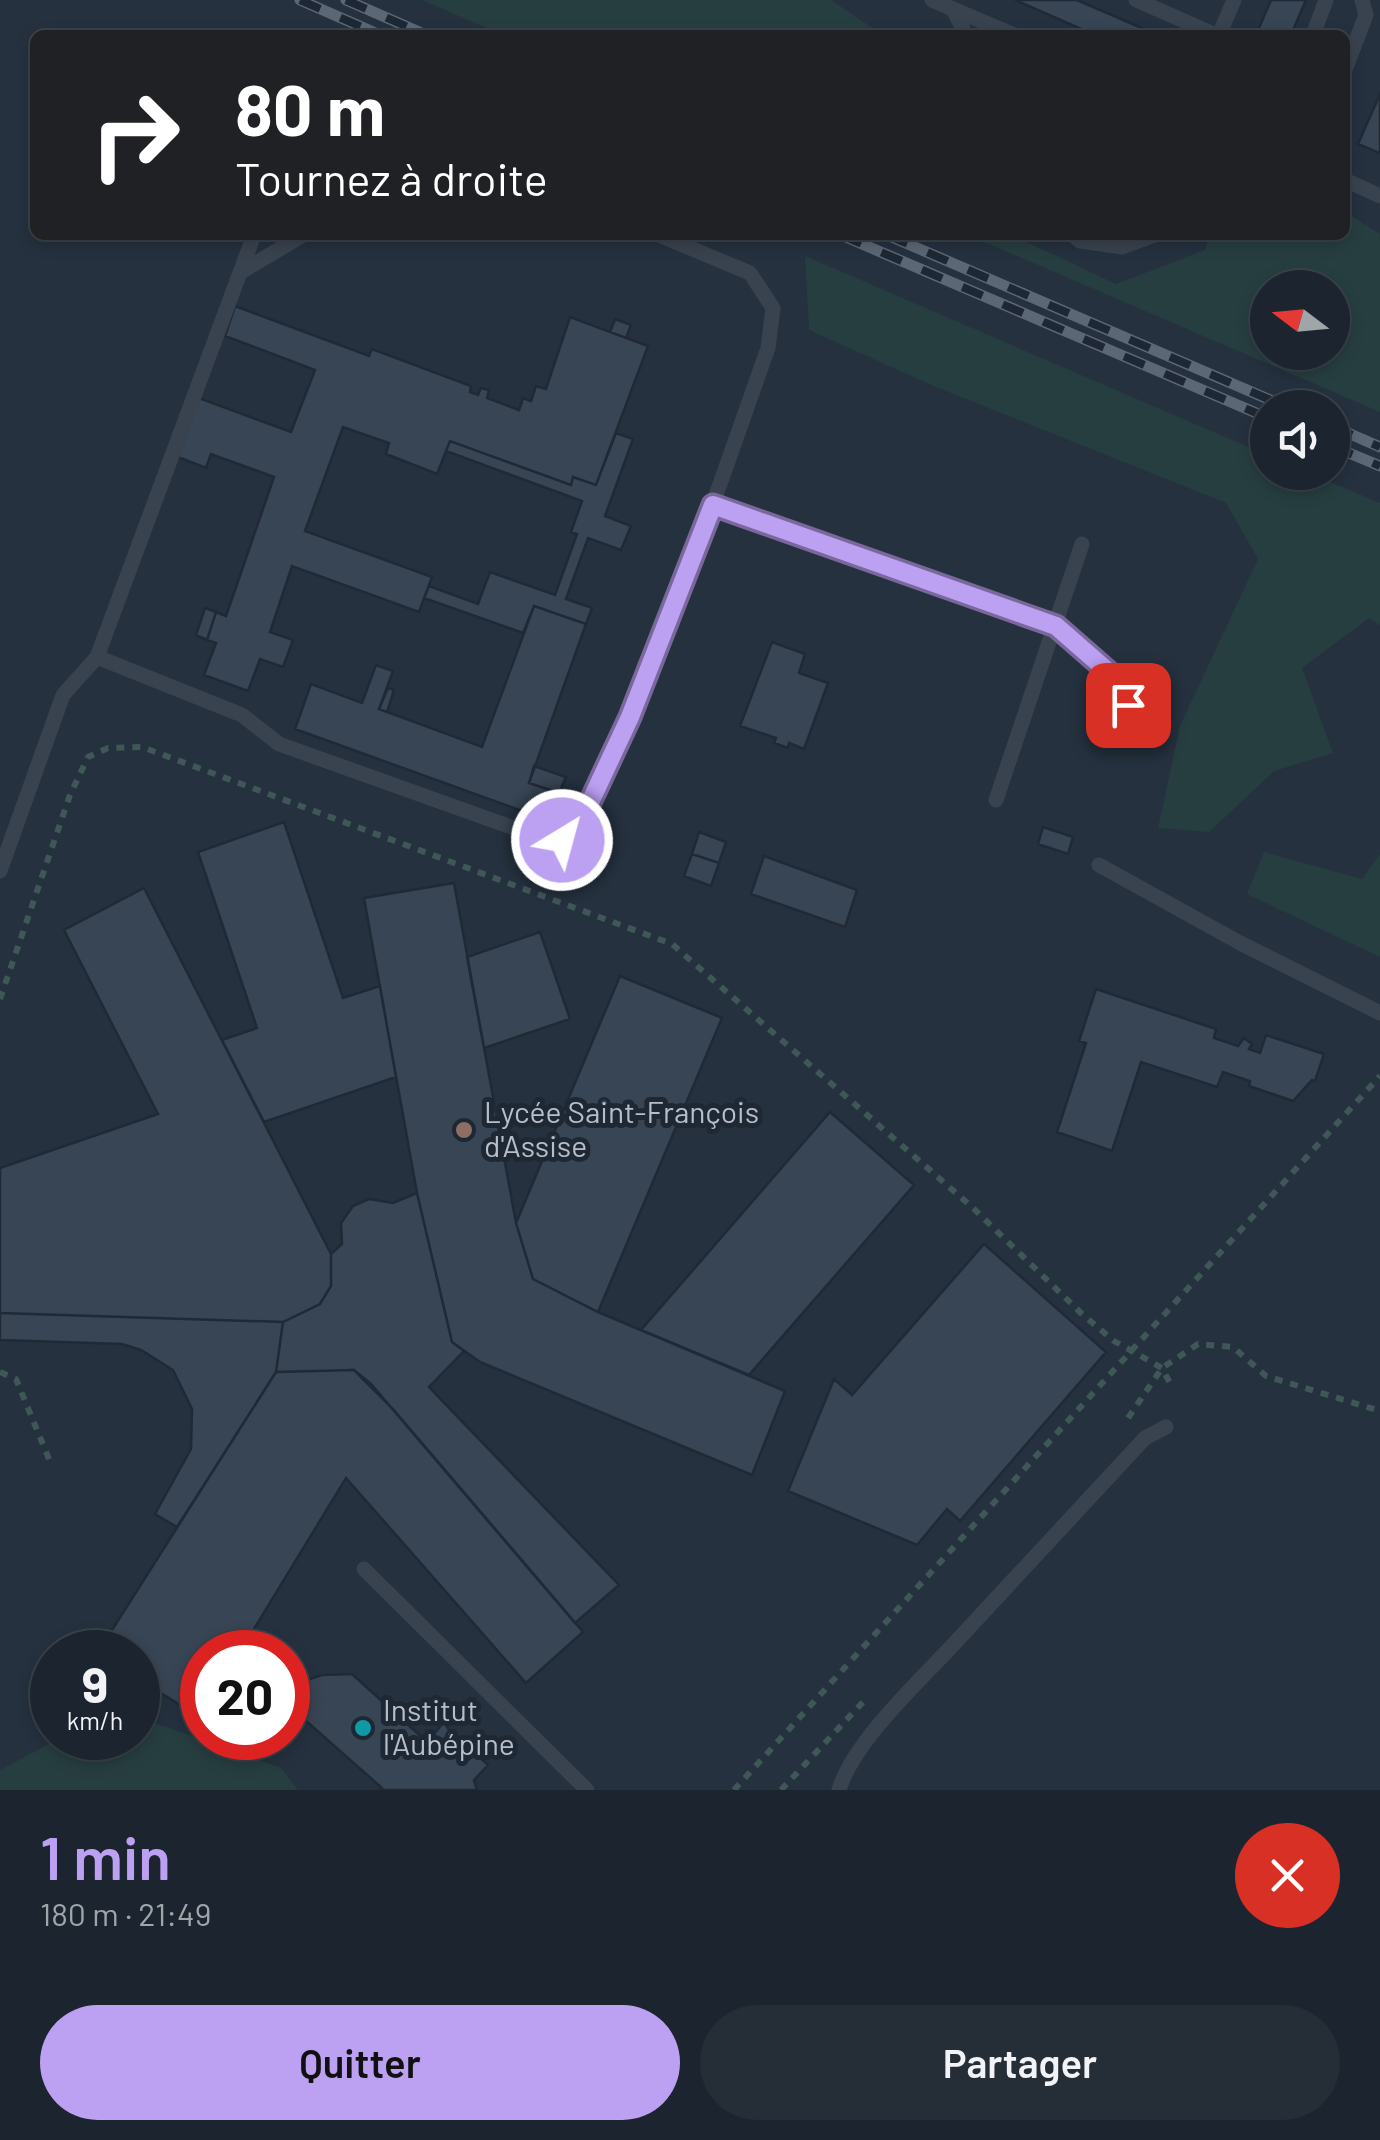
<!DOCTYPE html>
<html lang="fr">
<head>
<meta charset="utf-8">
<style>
  body { margin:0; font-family:Barlow,sans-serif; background:#252d37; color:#f1f3f6; height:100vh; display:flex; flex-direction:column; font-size:38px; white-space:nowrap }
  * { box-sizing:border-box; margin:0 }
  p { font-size:32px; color:#a0a5aa }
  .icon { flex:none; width:55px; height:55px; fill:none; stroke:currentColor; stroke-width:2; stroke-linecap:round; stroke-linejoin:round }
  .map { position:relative; height:1790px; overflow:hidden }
  .panel { display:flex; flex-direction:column; background:#1c252f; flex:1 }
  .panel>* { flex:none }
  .guide { position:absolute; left:30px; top:30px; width:1320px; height:210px; border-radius:15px; box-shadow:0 5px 15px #0003,0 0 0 2px #3a424b; background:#202124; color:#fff; overflow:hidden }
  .needle { width:65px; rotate:286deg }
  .buttons { position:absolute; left:1250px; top:270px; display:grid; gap:20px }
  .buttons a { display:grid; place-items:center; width:100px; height:100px; border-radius:50%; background:#1c252f; box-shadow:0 5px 15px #0003,0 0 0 2px #3a424b; font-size:50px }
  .speed { position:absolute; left:30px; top:1630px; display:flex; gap:20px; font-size:50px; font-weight:700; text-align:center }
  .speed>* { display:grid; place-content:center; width:130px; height:130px; border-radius:50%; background:#1c252f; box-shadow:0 5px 15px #0003,0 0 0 2px #3a424b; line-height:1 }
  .speed small { font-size:25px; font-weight:400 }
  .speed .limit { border:15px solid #d22; background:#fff; color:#111 }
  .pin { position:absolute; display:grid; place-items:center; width:85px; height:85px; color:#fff; margin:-42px; border-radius:20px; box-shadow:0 5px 15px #0006 }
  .me { position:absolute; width:110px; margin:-55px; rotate:37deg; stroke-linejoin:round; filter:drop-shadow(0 0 8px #0008) }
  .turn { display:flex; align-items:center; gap:35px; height:210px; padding:0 40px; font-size:45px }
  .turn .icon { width:130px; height:130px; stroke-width:2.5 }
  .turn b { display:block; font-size:70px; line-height:85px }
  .round { display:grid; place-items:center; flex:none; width:105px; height:105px; border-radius:52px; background:#252d37 }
  .summary { display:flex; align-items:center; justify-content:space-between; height:170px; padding:0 40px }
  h1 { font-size:60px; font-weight:600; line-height:75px; color:#bca0f2 }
  .action { display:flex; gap:20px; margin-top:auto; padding:20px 40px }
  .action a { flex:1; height:115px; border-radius:60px; background:#bca0f2; color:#111; font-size:40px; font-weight:600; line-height:115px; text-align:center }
  .action a+a { background:#252d37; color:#f1f3f6 }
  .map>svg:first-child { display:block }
  .green { fill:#273e40; fill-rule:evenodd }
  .building { fill:#384555; stroke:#202a36; stroke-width:2.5 }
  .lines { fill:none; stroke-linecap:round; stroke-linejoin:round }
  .path { stroke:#405758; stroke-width:6; stroke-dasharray:8 8; stroke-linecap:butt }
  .service { stroke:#39434f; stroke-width:15 }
  .rail-casing { stroke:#5c6776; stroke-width:11 }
  .rail { stroke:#1e2834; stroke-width:8; stroke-dasharray:22; stroke-linecap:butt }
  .route-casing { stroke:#7a689d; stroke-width:25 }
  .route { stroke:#bca0f2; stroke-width:18 }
  .education-dot { fill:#8d6e63; stroke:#1e2834; stroke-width:4 }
  .culture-dot { fill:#0f9aa8; stroke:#1e2834; stroke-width:4 }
  .labels { text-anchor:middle; stroke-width:10; stroke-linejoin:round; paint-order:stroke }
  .poi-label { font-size:30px; fill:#b6bec9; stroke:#1e2834; text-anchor:start }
</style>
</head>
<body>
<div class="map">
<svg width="1380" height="1790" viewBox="0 0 1380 1790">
  <rect width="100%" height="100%" fill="#25313f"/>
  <!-- green -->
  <path class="green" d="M422 0H831L883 35H503Z
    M1345 212 1380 234V412L968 235H1012L1116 284 1205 250 1210 235H1345ZM1268 288H1332V352H1268Z
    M805 256 1267 455 1268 472 1309 473 1380 503V625L1369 618 1302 668 1333 753 1274 771 1209 832 1158 828 1180 726 1258 559 1226 503 936 387 809 330Z
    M1264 852 1362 879 1380 854V957L1247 894Z
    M138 1717 281 1768 298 1790H0V1770L60 1738H138Z"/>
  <!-- building -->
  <path class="building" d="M1015 0H1077L1158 35H1095Z
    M1271 0H1306L1291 35H1256Z
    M1380 94V153L1358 144Z
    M235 306 369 356 372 349 471 386 470 392 478 395 481 388 489 390 487 398 519 410 523 398 531 401 536 386 546 389 570 317 648 346 596 485 573 477 571 485 450 441 437 474 386 454 389 443 343 427 305 531 432 577 419 612 292 566 270 632 293 640 283 667 260 659 248 691 204 675 216 643 207 640 216 612 226 616 274 477 211 454 206 468 178 457 199 398 291 432 315 370 225 336Z
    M615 319 631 325 626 338 610 332Z
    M616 433 633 439 605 516 631 526 621 550 588 538 566 599 592 608 586 624 534 606 523 633 424 598 429 586 478 604 490 572 555 595 577 534 571 532 582 501 446 451 450 441 571 485 573 477 596 485Z
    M534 606 586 624 529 783 559 793 550 821 295 729 311 684 362 703 376 665 393 671 379 709 482 747Z
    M205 608 216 612 207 640 196 635Z
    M772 642 805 654 799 673 828 683 804 749 789 743 788 748 774 743 776 738 740 726Z
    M388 688 394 690 387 712 379 709Z
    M534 766 566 777 559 793 529 783Z
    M284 822 343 998 380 986 396 1077 264 1122 222 1040 257 1028 198 852Z
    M1043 827 1073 837 1068 854 1038 844Z
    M699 832 726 842 719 863 692 854Z
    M692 854 719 863 711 886 684 876Z
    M764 856 857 890 845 927 751 894Z
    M454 883 516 1223 533 1279 598 1312 785 1391 752 1475 480 1362 452 1342 417 1193 364 898Z
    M144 888 331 1254V1286L320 1304 283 1322 0 1313V1168L158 1114 64 930Z
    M540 932 570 1019 484 1048 467 957Z
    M620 976 722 1018 598 1312 533 1279 516 1223Z
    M1096 989 1216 1029 1214 1038 1238 1046 1244 1038 1252 1044 1249 1049 1260 1053 1266 1035 1324 1054 1315 1081 1312 1080 1293 1101 1249 1086 1250 1081 1223 1072 1217 1087 1141 1062 1112 1151 1057 1132 1086 1043 1079 1041Z
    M830 1112 914 1185 749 1375 641 1330Z
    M417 1193 452 1342 464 1351 429 1387 619 1585 575 1623 371 1384 354 1370 276 1372 283 1322 320 1304 331 1286V1254L342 1244 341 1223 353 1206 369 1199 393 1203Z
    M984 1244 1106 1352 960 1521 947 1509 917 1545 788 1491 834 1379 852 1395Z
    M0 1313 283 1322 276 1372 177 1527 155 1514 191 1449 192 1409 173 1370 141 1350 122 1344 0 1340Z
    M354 1370 393 1409 583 1632 526 1683 346 1478 240 1652H202L200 1717 138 1679V1652H98L276 1372Z
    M352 1674 427 1742 444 1722 468 1760 475 1753 488 1765 474 1780 477 1790H380L382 1788 288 1705V1686L322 1675Z"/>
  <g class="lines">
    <!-- path -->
    <path class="path" d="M0 999 70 795 88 757 108 748 142 747 672 944 972 1207 1082 1314 1114 1341 1162 1368 1171 1385
      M0 1372 16 1379 51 1464
      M1128 1418 1162 1368 1198 1344 1233 1347 1266 1376 1380 1411
      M734 1790 1380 1076
      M781 1790 863 1702"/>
    <!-- service -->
    <path class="service" d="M932 0 1014 35
      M1136 0 1216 35
      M953 9 966 35
      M1219 35 1234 0
      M1313 35 1326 0
      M1345 70 1366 15 1362 0
      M1345 180 1380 196
      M1073 235 1080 241 1122 247 1155 235
      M241 272 303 235
      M713 505 1056 625 1120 681 1137 729
      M97 657 242 715 279 744 539 837 562 841C590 820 600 781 615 749 675 619 720 483 768 348L773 308 750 273 659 235
      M996 800 1082 544
      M1099 865 1242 944 1380 1013
      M0 871 63 695 97 657 254 235
      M364 1569 587 1790
      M839 1790C853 1743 917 1683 952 1646 1016 1577 1081 1507 1145 1438L1166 1427"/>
    <defs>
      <path id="rail" d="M300 0 380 35
        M346 0 426 35
        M841 235 1268 418
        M887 235 1289 408
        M1332 426 1380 447
        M1332 446 1380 466"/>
    </defs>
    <!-- rail casing -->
    <use href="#rail" class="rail-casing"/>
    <!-- rail -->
    <use href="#rail" class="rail"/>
  </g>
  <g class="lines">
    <defs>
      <path id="route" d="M562 840 578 828 630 717 713 505 1056 626 1120 682 1128 705"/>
    </defs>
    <!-- route casing -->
    <use href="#route" class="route-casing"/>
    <!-- route -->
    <use href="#route" class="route"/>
  </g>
  <!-- markers -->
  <circle class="education-dot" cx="464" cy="1130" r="10"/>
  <circle class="culture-dot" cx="363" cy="1728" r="10"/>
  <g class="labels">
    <!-- poi labels -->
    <g class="poi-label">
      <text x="484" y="1123">Lycée Saint-François<tspan x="484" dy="34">d'Assise</tspan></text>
      <text x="383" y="1721">Institut<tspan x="383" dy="34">l'Aubépine</tspan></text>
    </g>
  </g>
</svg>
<div class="buttons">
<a><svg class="needle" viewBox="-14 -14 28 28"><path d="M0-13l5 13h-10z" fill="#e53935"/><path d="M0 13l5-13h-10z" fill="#a0a5aa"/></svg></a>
<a><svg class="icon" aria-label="sound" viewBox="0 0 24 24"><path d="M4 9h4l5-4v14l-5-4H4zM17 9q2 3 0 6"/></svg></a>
</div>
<div class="speed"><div>9<small>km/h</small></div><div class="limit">20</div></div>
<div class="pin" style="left:1128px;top:705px;background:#d93025"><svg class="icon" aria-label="arrive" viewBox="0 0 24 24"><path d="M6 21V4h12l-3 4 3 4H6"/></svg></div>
<svg class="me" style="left:562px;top:840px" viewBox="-20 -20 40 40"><circle r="17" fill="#bca0f2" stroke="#fff" stroke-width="3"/><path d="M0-11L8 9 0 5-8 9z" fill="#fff"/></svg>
<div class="guide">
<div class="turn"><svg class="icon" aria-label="right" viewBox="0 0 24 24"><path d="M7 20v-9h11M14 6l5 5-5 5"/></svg><div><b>80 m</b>Tournez à droite</div></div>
</div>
</div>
<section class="panel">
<div class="summary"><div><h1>1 min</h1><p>180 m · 21:49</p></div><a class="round" style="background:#d93025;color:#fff"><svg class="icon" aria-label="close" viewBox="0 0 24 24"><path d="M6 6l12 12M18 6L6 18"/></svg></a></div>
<div class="action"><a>Quitter</a><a>Partager</a></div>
</section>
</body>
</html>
